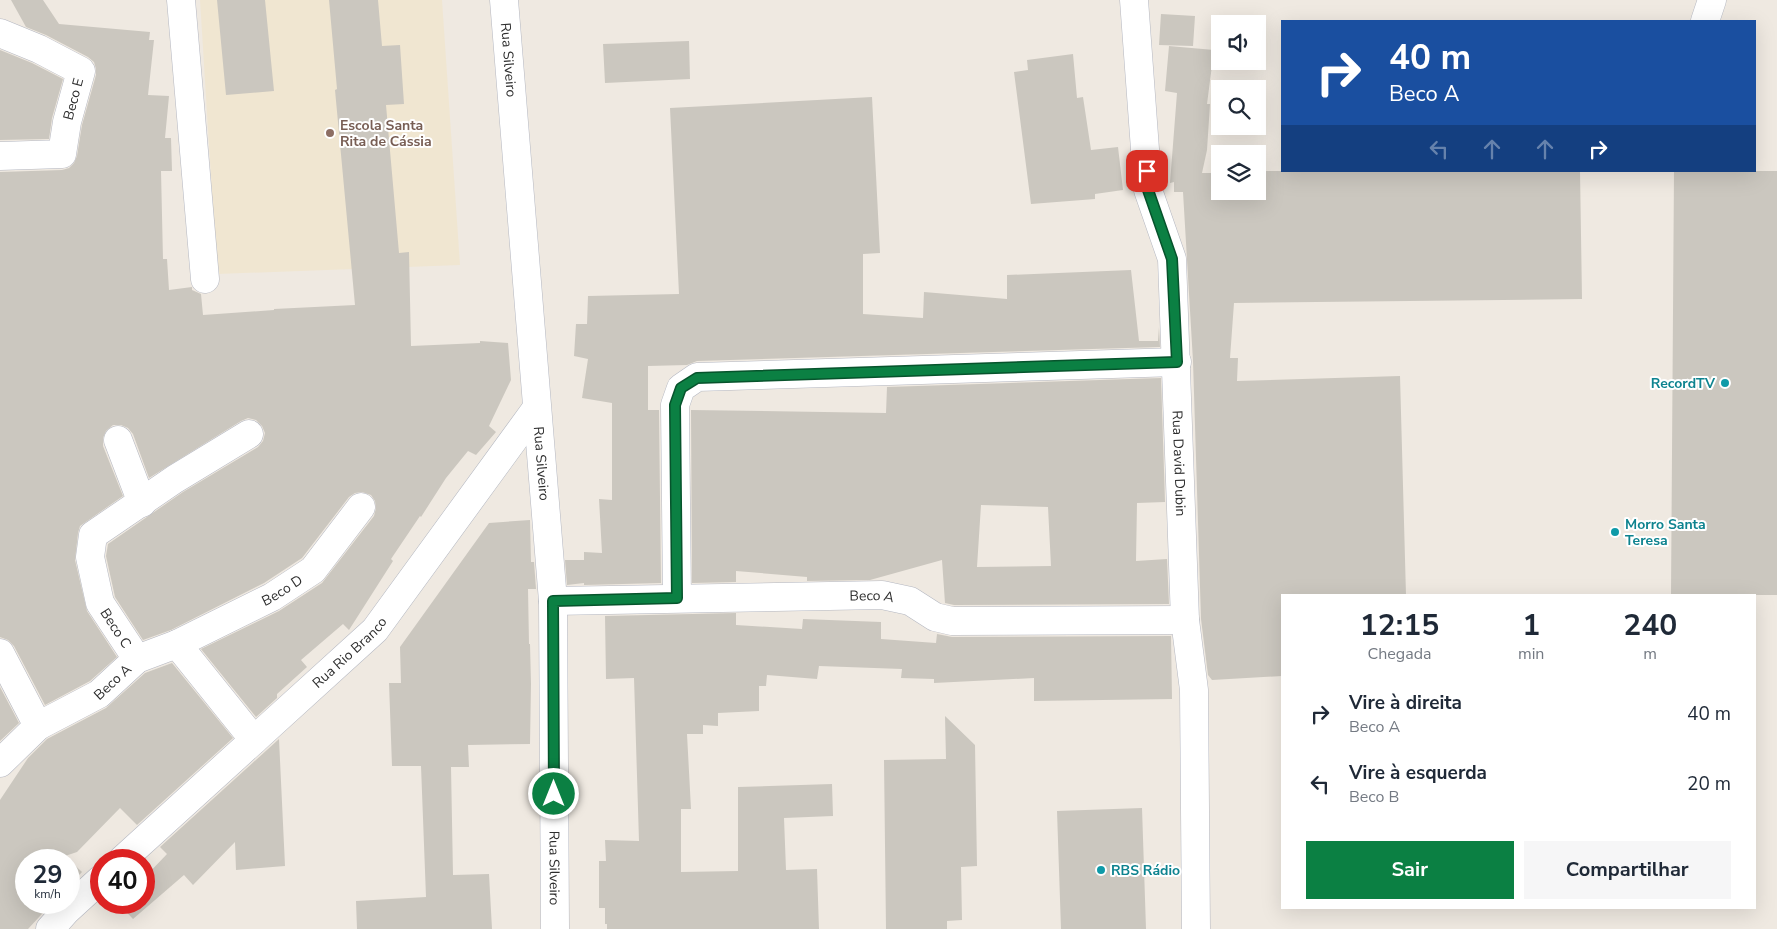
<!DOCTYPE html>
<html lang="pt">
<head>
<meta charset="utf-8">
<style>
  body { margin:0; font-family:"Nunito Sans",sans-serif; background:#f6f6f7; color:#1f2937; height:100vh; display:flex; flex-direction:column; font-size:19px; white-space:nowrap }
  * { box-sizing:border-box; margin:0 }
  p { font-size:16px; color:#747a83 }
  .icon { flex:none; width:28px; height:28px; fill:none; stroke:currentColor; stroke-width:2; stroke-linecap:round; stroke-linejoin:round }
  .map { position:relative; flex:1; overflow:hidden }
  .sheet { position:absolute; left:1281px; top:594px; width:475px; height:315px; display:flex; flex-direction:column; background:#fff; border-radius:0px; box-shadow:0 5px 20px #0002 }
  .sheet>* { flex:none }
  .banner { position:absolute; left:1281px; top:20px; width:475px; height:152px; border-radius:0px; box-shadow:0 5px 20px #0002; background:#1a4fa0; color:#fff; overflow:hidden }
  .fabs { position:absolute; left:1211px; top:15px; display:grid; gap:10px }
  .fabs a { display:grid; place-items:center; width:55px; height:55px; border-radius:0px; background:#fff; box-shadow:0 5px 20px #0002; font-size:25px }
  .speed { position:absolute; left:15px; top:849px; display:flex; gap:10px; font-size:25px; font-weight:700; text-align:center }
  .speed>* { display:grid; place-content:center; width:65px; height:65px; border-radius:50%; background:#fff; box-shadow:0 5px 20px #0002; line-height:1 }
  .speed small { font-size:12px; font-weight:400 }
  .speed .limit { border:8px solid #d22; background:#fff; color:#111 }
  .pin { position:absolute; display:grid; place-items:center; width:42px; height:42px; color:#fff; margin:-21px; border-radius:10px; box-shadow:0 2px 8px #0006 }
  .me { position:absolute; width:55px; margin:-28px; rotate:0deg; stroke-linejoin:round; filter:drop-shadow(0 0 4px #0008) }
  .turn { display:flex; align-items:center; gap:18px; height:105px; padding:0 25px; font-size:22px }
  .turn .icon { width:65px; height:65px; stroke-width:2.5 }
  .turn b { display:block; font-size:35px; line-height:42px }
  .lanes { display:flex; align-items:center; height:48px; padding:0 25px; background:#0003; justify-content:center; gap:25px; direction:ltr }
  .lanes .off { opacity:.35 }
  .eta { display:flex; justify-content:space-evenly; align-items:center; height:85px; text-align:center }
  .eta b { font-size:30px; font-weight:700; line-height:35px }
  .button { display:flex; gap:10px; margin-top:auto; padding:10px 25px }
  .button a { flex:1; height:58px; border-radius:0px; background:#0b8043; color:#fff; font-size:20px; font-weight:700; line-height:58px; text-align:center }
  .button a+a { background:#f6f6f7; color:#1f2937 }
  ul { padding:0; list-style:none }
  li { display:flex; align-items:center; gap:15px; height:70px; padding:0 25px }
  li div { flex:1 }
  li b { display:block; font-size:19px }
  li em { font-style:normal }
  .map>svg:first-child { display:block }
  .education { fill:#f0e6d1 }
  .building { fill:#cbc7bf; fill-rule:evenodd }
  .lines { fill:none; stroke-linecap:round; stroke-linejoin:round }
  .minor-casing { stroke:#b4b7c1; stroke-width:29 }
  .minor { stroke:#fff; stroke-width:28 }
  .route-casing { stroke:#07532c; stroke-width:12 }
  .route { stroke:#0b8043; stroke-width:9 }
  .education-dot { fill:#8d6e63; stroke:#fff; stroke-width:2 }
  .culture-dot { fill:#0f9aa8; stroke:#fff; stroke-width:2 }
  .labels { text-anchor:middle; stroke-width:4; stroke-linejoin:round; paint-order:stroke }
  .street-label { font-size:14px; fill:#2e2e2e; stroke:#fff }
  .education-label { font-size:14px; font-weight:bold; fill:#785e54; stroke:#fff; text-anchor:start }
  .culture-label { font-size:14px; font-weight:bold; fill:#0d838f; stroke:#fff; text-anchor:start }
</style>
</head>
<body>
<div class="map">
<svg width="1777" height="929" viewBox="0 0 1777 929">
  <rect width="100%" height="100%" fill="#efe9e1"/>
  <!-- education -->
  <path class="education" d="M200 0H442L460 265 217 274Z"/>
  <!-- building -->
  <path class="building" d="M11 0H43L59 24 150 32 149 40H154L148 95 169 96 165 138H171L172 171H161L163 259H167L169 290 192 287V290L201 294 203 315 274 310V309L355 305 335 90 337 89 329 0H378L382 46 400 45 404 104 386 105 399 253 409 252 411 346 480 343V341L508 343 511 380 489 426 496 432 476 455 468 451 446 478 421 517 420 516 391 559 393 561 349 630 343 624 301 660 307 667 277 694V698L256 717 201 649 279 611 322 583 374 516 376 508 375 501 371 495 362 492 355 493 349 497 302 558 264 583 171 630 143 640 115 597 106 556 108 544 183 492 258 447 263 441 265 433 262 426 256 420 248 418 241 421 149 478 133 434 128 428 121 425H113L106 431 103 438V446L123 496 80 526 78 533 75 560 87 611 117 657 90 681 45 705 14 646 8 640 0 637V172L62 170 69 168 74 163 77 156 82 125 96 75V69L94 62 88 57 46 35 26 27Z
    M217 0H265L274 91 226 95Z
    M1161 14 1195 16 1193 46 1159 45Z
    M689 41 690 79 605 83 603 44Z
    M1169 46 1214 50 1207 104H1210L1207 150 1202 173H1220V191H1258V174H1264V171H1580L1582 299 1234 303 1230 358H1238L1237 381 1400 376 1406 595H1282V676L1212 680 1208 675 1201 619 1193 361 1183 192H1174V182L1170 183 1177 93 1165 91Z
    M0 50 32 63 63 79 52 118 49 139 0 140Z
    M1073 54 1077 98 1083 97 1091 150 1118 147 1123 190 1095 194V199L1031 204 1014 72 1028 70 1027 60Z
    M872 97 880 253 863 254V314L923 318 924 292 1007 299V275L1131 270 1139 341H1158L1159 327 1160 347 697 361 687 365 648 366V410H659L661 583 584 585V583L567 585 565 560H584V552L602 553 599 499 612 500V403L582 398 588 359 574 356 576 324H587L588 296 679 294 670 108Z
    M1674 171H1777V595H1671Z
    M1161 378 1165 502 1137 503 1136 561 1167 559 1169 604 954 605 945 603 942 560 870 580 807 581V577L736 571V582L692 583 691 410 886 413 887 387ZM981 505 1048 507 1051 566 977 567Z
    M530 520 531 562H534L536 589H528L529 644H530L531 684 530 744 468 745 469 767H451L453 875 489 874 492 929H357L356 901 426 897 421 766H392L389 683H401L400 647 489 523Z
    M736 613V625L802 629 803 619 881 622V639L936 643 937 634 952 637 1171 636 1172 699 1034 701V678L934 683V679L901 678 902 669 819 666 817 679 767 675 766 686H759V711L718 713V726L703 725V734H687L691 809H681V872L738 871V787L832 784 833 816 784 818 786 870 817 869 819 929H607V924H605V908H599V861H606L605 840 639 841 634 678 606 679 605 616Z
    M172 663 233 738 137 825 120 808 77 852 65 856 82 872 69 886V860H26V902H53L28 929H0V800L28 758 47 739 106 708 145 673Z
    M0 687 19 723 0 741Z
    M945 716 975 745 977 866 961 867 962 920 947 921V929H886L884 760 946 759Z
    M279 739 285 866 236 870 235 842 193 885 184 875 133 919 118 903 144 902V878L167 854 160 847Z
    M1142 808 1146 929H1061L1057 811Z"/>
  <g class="lines">
    <defs>
      <g id="minor">
        <path d="M181 0 205 279"/>
        <path id="s1" d="M504 0 553 601 555 929"/>
        <path id="s2" d="M1134 0 1148 190 1172 259 1185 620 1194 690 1196 929"/>
        <path d="M1705 21 1712 0"/>
        <path d="M0 33 39 49 81 71 67 122 62 154 0 156"/>
        <path d="M118 440 142 503"/>
        <path d="M677 598 675 405 681 388 697 377 1177 362"/>
        <path id="s3" d="M553 601 882 595 910 601 935 617 952 621 1185 620"/>
        <path id="s4" d="M177 644 272 597 313 570 361 507"/>
        <path d="M0 653 38 726"/>
        <path d="M137 659 100 603 90 557 93 535 175 479 249 434"/>
        <path id="s5" d="M0 763 38 726 99 694 137 659 177 644 254 740"/>
        <path id="s6" d="M122 860 375 630 536 409"/>
        <path d="M50 929 66 911 101 879"/>
      </g>
    </defs>
    <!-- minor casing -->
    <use href="#minor" class="minor-casing"/>
    <!-- minor -->
    <use href="#minor" class="minor"/>
  </g>
  <g class="lines">
    <defs>
      <path id="route" d="M554 794 553 601 677 598 675 405 681 388 697 378 1177 362 1172 259 1148 190 1147 171"/>
    </defs>
    <!-- route casing -->
    <use href="#route" class="route-casing"/>
    <!-- route -->
    <use href="#route" class="route"/>
  </g>
  <!-- markers -->
  <circle class="education-dot" cx="330" cy="133" r="5"/>
  <g class="culture-dot">
    <circle cx="1725" cy="383" r="5"/>
    <circle cx="1615" cy="532" r="5"/>
    <circle cx="1101" cy="870" r="5"/>
  </g>
  <g class="labels">
    <!-- street labels -->
    <g class="street-label">
      <text dy="5" stroke="none"><textPath href="#s1" startOffset="60">Rua Silveiro</textPath></text>
      <text transform="translate(73 99) rotate(-75)" y="5">Beco E</text>
      <text dy="5" stroke="none"><textPath href="#s2" startOffset="468">Rua David Dubin</textPath></text>
      <text dy="5" stroke="none"><textPath href="#s1" startOffset="465">Rua Silveiro</textPath></text>
      <text dy="5" stroke="none"><textPath href="#s4" startOffset="118">Beco D</textPath></text>
      <text dy="5" stroke="none"><textPath href="#s3" startOffset="319">Beco A</textPath></text>
      <text transform="translate(116 628) rotate(57)" y="5">Beco C</text>
      <text dy="5" stroke="none"><textPath href="#s6" startOffset="308">Rua Rio Branco</textPath></text>
      <text dy="5" stroke="none"><textPath href="#s5" startOffset="140">Beco A</textPath></text>
      <text dy="5" stroke="none"><textPath href="#s1" startOffset="870">Rua Silveiro</textPath></text>
    </g>
    <!-- education labels -->
    <g class="education-label">
      <text x="340" y="130">Escola Santa<tspan x="340" dy="16">Rita de Cássia</tspan></text>
    </g>
    <!-- culture labels -->
    <g class="culture-label">
      <text x="1715" y="388" text-anchor="end">RecordTV</text>
      <text x="1625" y="529">Morro Santa<tspan x="1625" dy="16">Teresa</tspan></text>
      <text x="1111" y="875">RBS Rádio</text>
    </g>
  </g>
</svg>
<div class="fabs">
<a><svg class="icon" aria-label="sound" viewBox="0 0 24 24"><path d="M4 9h4l5-4v14l-5-4H4zM17 9q2 3 0 6"/></svg></a>
<a><svg class="icon" aria-label="search" viewBox="0 0 24 24"><circle cx="10" cy="10" r="6"/><path d="M15 15l6 6"/></svg></a>
<a><svg class="icon" aria-label="layers" viewBox="0 0 24 24"><path d="M12 4l9 5-9 5-9-5zM3 14l9 5 9-5"/></svg></a>
</div>
<div class="speed"><div>29<small>km/h</small></div><div class="limit">40</div></div>
<div class="pin" style="left:1147px;top:171px;background:#d93025"><svg class="icon" aria-label="arrive" viewBox="0 0 24 24"><path d="M6 21V4h12l-3 4 3 4H6"/></svg></div>
<svg class="me" style="left:554px;top:794px" viewBox="-20 -20 40 40"><circle r="17" fill="#0b8043" stroke="#fff" stroke-width="3"/><path d="M0-11L8 9 0 5-8 9z" fill="#fff"/></svg>
<div class="banner">
<div class="turn"><svg class="icon" aria-label="right" viewBox="0 0 24 24"><path d="M7 20v-9h11M14 6l5 5-5 5"/></svg><div><b>40 m</b>Beco A</div></div>
<div class="lanes"><svg class="icon off" aria-label="left" viewBox="0 0 24 24"><path d="M17 20v-9H6M10 6l-5 5 5 5"/></svg><svg class="icon off" aria-label="ahead" viewBox="0 0 24 24"><path d="M12 20V5M6 11l6-6 6 6"/></svg><svg class="icon off" aria-label="ahead" viewBox="0 0 24 24"><path d="M12 20V5M6 11l6-6 6 6"/></svg><svg class="icon" aria-label="right" viewBox="0 0 24 24"><path d="M7 20v-9h11M14 6l5 5-5 5"/></svg></div>
</div>
<section class="sheet">
<div class="eta">
<div><b>12:15</b><p>Chegada</p></div>
<div><b>1</b><p>min</p></div>
<div><b>240</b><p>m</p></div>
</div>
<ul>
<li><svg class="icon" aria-label="right" viewBox="0 0 24 24"><path d="M7 20v-9h11M14 6l5 5-5 5"/></svg><div><b>Vire à direita</b><p>Beco A</p></div><em>40 m</em></li>
<li><svg class="icon" aria-label="left" viewBox="0 0 24 24"><path d="M17 20v-9H6M10 6l-5 5 5 5"/></svg><div><b>Vire à esquerda</b><p>Beco B</p></div><em>20 m</em></li>
</ul>
<div class="button"><a>Sair</a><a>Compartilhar</a></div>
</section>
</div>
</body>
</html>
